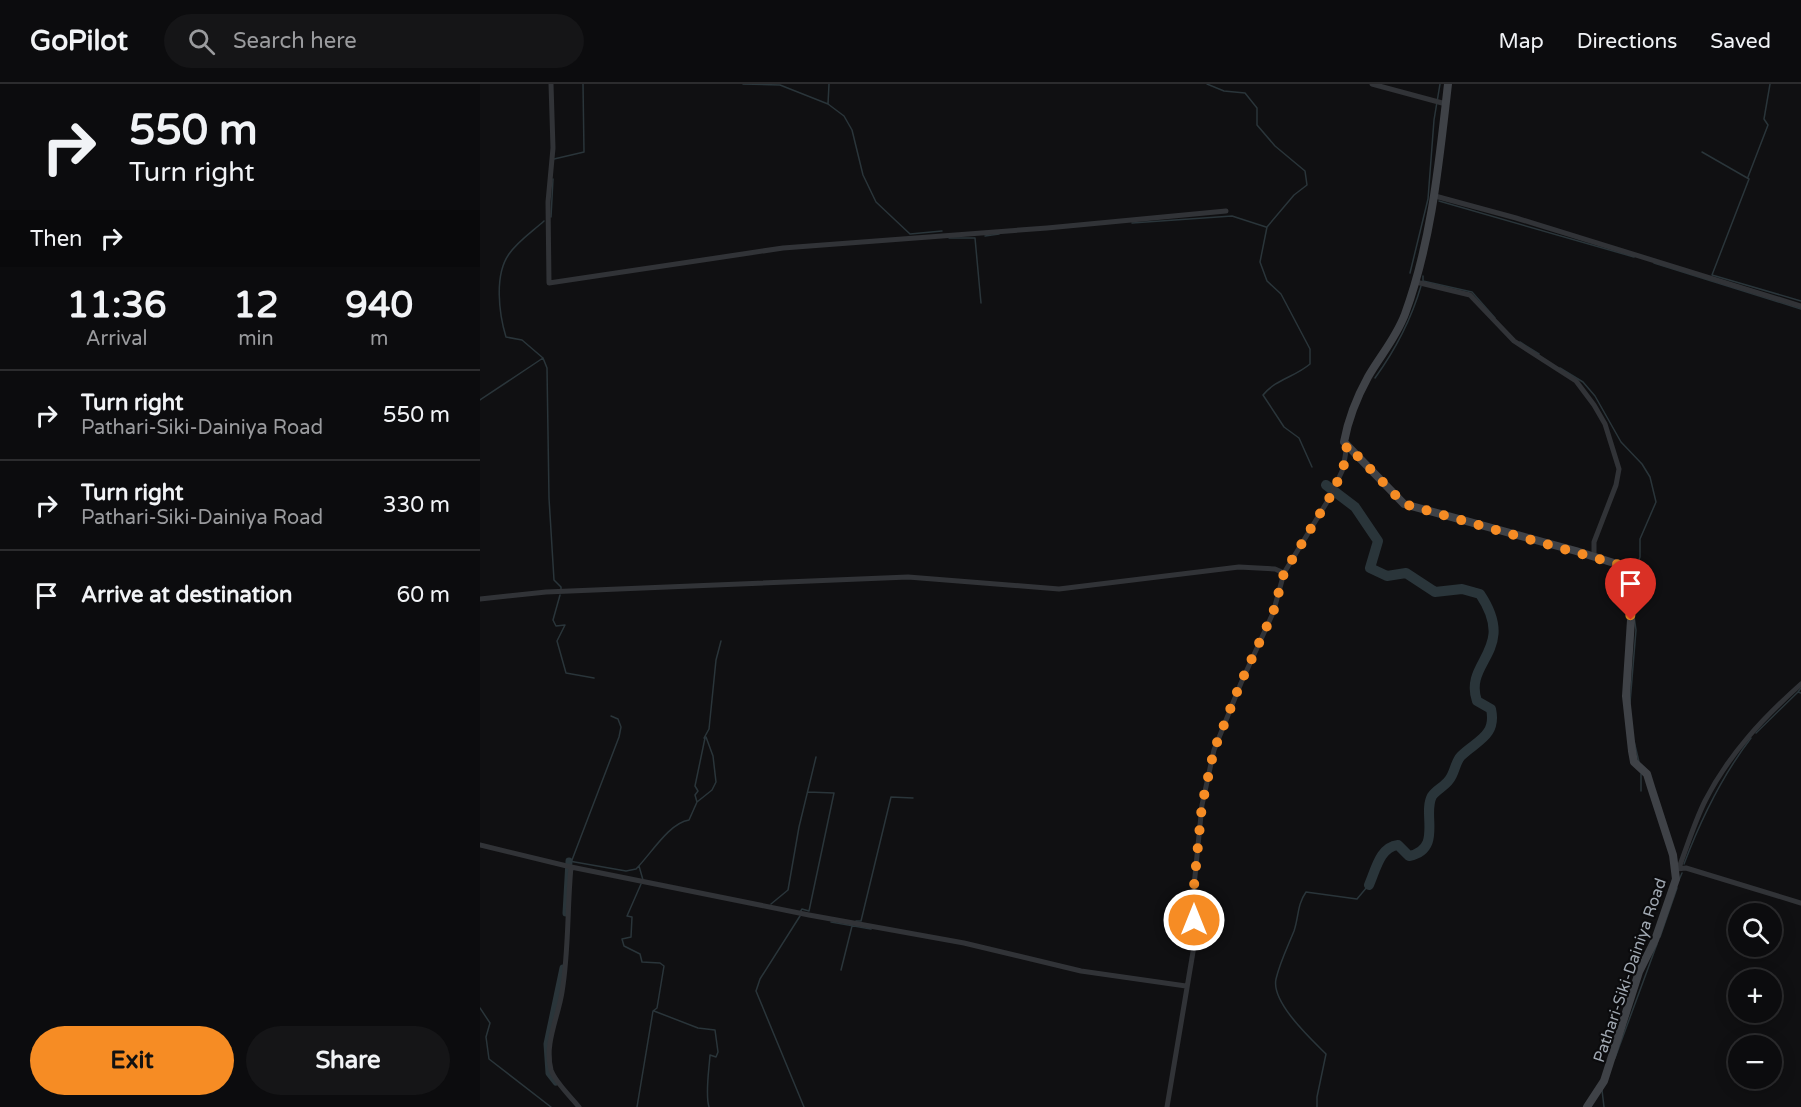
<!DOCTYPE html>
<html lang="en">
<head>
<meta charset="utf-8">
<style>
  body { margin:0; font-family:"Varela Round",sans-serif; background:#151517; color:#f1f3f6; height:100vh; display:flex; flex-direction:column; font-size:22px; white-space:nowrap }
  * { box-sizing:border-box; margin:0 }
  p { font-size:20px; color:#9a9b9e }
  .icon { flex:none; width:33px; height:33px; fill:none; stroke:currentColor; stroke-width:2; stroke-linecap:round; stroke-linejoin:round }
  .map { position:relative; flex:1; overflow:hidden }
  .sheet { display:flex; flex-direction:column; background:#0c0c0e; width:480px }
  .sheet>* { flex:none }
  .top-card { background:#0c0c0e; color:#f1f3f6; overflow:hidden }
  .tools { position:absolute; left:1248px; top:819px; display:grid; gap:12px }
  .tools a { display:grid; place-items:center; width:54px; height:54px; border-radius:50%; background:#0c0c0e; box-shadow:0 3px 15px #0003,0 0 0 2px #2c2c2e; font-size:30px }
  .pin { position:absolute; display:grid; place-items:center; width:51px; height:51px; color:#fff; margin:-62px -26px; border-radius:50% 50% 50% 0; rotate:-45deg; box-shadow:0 0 6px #0007 }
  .pin .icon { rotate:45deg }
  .me { position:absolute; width:66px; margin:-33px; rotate:0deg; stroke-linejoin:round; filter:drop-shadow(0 0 4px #0008) }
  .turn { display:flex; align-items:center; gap:21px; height:126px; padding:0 30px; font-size:27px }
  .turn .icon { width:78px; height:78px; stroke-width:2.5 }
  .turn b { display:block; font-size:42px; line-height:51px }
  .then { display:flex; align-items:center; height:57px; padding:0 30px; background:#0003; gap:12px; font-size:22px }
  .eta { display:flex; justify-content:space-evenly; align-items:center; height:102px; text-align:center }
  .eta b { font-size:36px; font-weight:700; line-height:42px }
  .action { display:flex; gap:12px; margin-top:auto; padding:12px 30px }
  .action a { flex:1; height:69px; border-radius:36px; background:#f68c24; color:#111; font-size:24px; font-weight:700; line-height:69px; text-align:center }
  .action a+a { background:#151517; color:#f1f3f6 }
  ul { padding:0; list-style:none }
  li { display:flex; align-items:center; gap:18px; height:90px; padding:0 30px; border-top:2px solid #2c2c2e }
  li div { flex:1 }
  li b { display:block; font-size:22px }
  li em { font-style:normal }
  header { display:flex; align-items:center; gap:36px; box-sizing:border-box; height:84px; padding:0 30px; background:#0c0c0e; border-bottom:2px solid #2c2c2e }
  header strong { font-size:28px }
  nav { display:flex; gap:33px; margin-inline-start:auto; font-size:21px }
  .search { width:420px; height:54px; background:#151517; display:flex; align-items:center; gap:15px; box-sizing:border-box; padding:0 21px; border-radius:33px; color:#9a9b9e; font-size:22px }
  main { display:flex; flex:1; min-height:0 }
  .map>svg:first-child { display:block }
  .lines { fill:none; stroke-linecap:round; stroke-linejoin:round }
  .stream { stroke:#2a353a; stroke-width:1.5 }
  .canal { stroke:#2a353a; stroke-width:7 }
  .river { stroke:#2a353a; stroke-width:10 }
  .minor { stroke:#313337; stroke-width:5 }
  .secondary { stroke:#3f4247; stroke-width:8 }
  .route { stroke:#f68c24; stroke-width:10; stroke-dasharray:0 18 }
  .labels { text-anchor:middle; stroke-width:4.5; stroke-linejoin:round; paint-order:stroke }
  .street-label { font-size:16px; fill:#a1a9b3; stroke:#0b0b0d }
</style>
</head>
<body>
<header>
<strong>GoPilot</strong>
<div class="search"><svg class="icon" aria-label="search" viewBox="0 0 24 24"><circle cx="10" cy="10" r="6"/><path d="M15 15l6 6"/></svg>Search here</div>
<nav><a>Map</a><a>Directions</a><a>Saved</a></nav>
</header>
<main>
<section class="sheet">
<div class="top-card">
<div class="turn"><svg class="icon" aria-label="right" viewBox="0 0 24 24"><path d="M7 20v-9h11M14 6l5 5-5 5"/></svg><div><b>550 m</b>Turn right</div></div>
<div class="then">Then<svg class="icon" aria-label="right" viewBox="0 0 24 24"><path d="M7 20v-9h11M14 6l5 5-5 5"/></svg></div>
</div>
<div class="eta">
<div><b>11:36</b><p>Arrival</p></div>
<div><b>12</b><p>min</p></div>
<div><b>940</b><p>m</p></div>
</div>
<ul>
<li><svg class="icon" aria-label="right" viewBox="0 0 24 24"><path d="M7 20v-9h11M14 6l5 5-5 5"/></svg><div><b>Turn right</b><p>Pathari-Siki-Dainiya Road</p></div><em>550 m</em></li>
<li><svg class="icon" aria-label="right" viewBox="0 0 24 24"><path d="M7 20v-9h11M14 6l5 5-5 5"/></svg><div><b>Turn right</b><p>Pathari-Siki-Dainiya Road</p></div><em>330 m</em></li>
<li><svg class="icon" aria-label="arrive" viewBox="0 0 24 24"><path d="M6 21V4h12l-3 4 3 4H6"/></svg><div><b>Arrive at destination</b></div><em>60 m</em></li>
</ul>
<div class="action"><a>Exit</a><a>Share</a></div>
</section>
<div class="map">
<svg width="1321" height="1023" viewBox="0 0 1321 1023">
  <rect width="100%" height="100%" fill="#101012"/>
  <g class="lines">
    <!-- stream -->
    <path class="stream" d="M263 0 300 1 348 20
      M349 0 348 20 364 32 372 46 383 91 396 118 430 150 462 147
      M727 0 744 7 765 9 777 24V41L795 62 825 87 827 101 814 111 787 143 780 178 787 197 801 210 830 265V280C815 293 796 295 783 311L804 343 819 354 832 383
      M1222 68 1269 95 1232 191 1321 217
      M74 75 104 68 103 0
      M1268 93 1288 41 1284 35 1290 0
      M959 117 1154 173
      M71 133 73 95
      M652 139 752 132 786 143
      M505 152 519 150
      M469 154H495L501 219
      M1174 179 1321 225
      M930 189 948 115 954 36 960 0
      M943 192V197L992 208 1015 234
      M1040 258 1059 270
      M63 274 67 284 69 414 74 496 81 503V506
      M1080 284 1103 298 1115 312 1141 358 1162 380 1170 393 1176 418 1160 455V473L1152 495 1151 509
      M895 294C916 265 931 236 941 202
      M0 316 63 274 42 256 26 253C19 230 14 191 29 170 38 157 53 147 64 137
      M80 511 73 536 76 542 85 541 77 557 86 589 114 594
      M1321 604 1318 608 1321 609
      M1150 619 1156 546 1153 525
      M1276 649 1318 608
      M224 654 229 645 236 576 241 557
      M1154 657 1159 678
      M1161 707V690
      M217 718 215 711 218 707 215 702 225 654
      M92 776 139 653 141 643 138 635 131 632
      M89 777 146 787 156 785C171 770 189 739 209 736L217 718 232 706 236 698 233 672 226 653
      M1204 780C1221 735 1241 693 1271 654
      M159 782 163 796
      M1199 796 1202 789
      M291 820 308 806 319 743 336 673
      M320 828 322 825 329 827 354 709 328 708
      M320 832 280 895 276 907 324 1023
      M376 837H381L411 713 433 714
      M351 838 391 845
      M1180 853 1197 804
      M361 886 372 842
      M0 924 10 939 6 953 9 975 71 1023
      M174 927 218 944 235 946 238 968 236 973 230 971C229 987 225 1010 229 1023
      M1135 974 1177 860
      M1122 1006 1124 1023
      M157 1023 173 927 177 924 184 882 180 879 162 878 160 870 144 862 142 855 151 853 152 833 147 832 161 800
      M837 1023V1013L846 970C830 954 791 918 796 895 800 878 808 862 814 847 819 832 817 821 826 808L877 815 887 803"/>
    <!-- canal -->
    <path class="canal" d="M86 829 89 777
      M76 998 69 989 67 960 83 884"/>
    <!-- river -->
    <path class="river" d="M846 401 875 423 898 457 890 484 907 492 926 489 955 508 982 505 1000 510C1038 567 983 577 997 617L1011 625C1017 652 996 657 981 672 975 678 975 689 969 696 965 702 956 706 952 712 942 730 963 765 929 772L918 761C900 763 896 785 889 801"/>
    <!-- minor -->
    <path class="minor" d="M71 0 73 64 68 118 69 199 303 164 567 144 746 127
      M892 0 966 20
      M955 112 1036 134 1321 222
      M936 198 990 211 1034 257 1096 297 1114 321 1125 340 1139 385 1136 401 1114 458V473
      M0 515 66 508 428 493 579 505 759 483 795 485 804 489
      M1321 600C1282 635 1249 670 1225 717 1215 737 1208 760 1200 781L1196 785 1206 784 1321 819
      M0 761 91 783 329 831 484 859 601 887 706 902
      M91 783C87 825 89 867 82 908 78 934 64 960 71 986 75 998 91 1013 99 1023
      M687 1023 715 856 714 802 722 721 734 666 761 599 793 529 804 489 850 413 863 385 867 361"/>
    <!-- secondary -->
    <path class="secondary" d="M968 0C959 78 952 156 925 230 916 254 900 272 888 293 877 313 868 336 864 358L924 420 1096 467 1137 480 1145 491 1151 536 1146 612 1152 667 1154 678 1167 690 1171 703 1193 771 1196 795 1175 856 1159 888 1124 997 1107 1023"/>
  </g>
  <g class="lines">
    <!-- route -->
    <path class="route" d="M714 836V802L722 721 734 666 761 598 793 529 804 489 850 413 863 386 867 361 924 420 1137 480 1145 491 1151 536"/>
  </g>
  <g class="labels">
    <!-- street labels -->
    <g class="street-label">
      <text transform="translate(1149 886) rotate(-71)" y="6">Pathari-Siki-Dainiya Road</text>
    </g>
  </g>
</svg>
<div class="tools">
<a><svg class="icon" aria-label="search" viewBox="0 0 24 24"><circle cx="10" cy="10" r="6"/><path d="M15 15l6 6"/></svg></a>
<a>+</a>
<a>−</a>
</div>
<div class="pin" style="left:1151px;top:536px;background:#d93025"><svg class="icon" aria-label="arrive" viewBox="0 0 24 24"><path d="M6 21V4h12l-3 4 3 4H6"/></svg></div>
<svg class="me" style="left:714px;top:836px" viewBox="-20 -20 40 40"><circle r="17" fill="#f68c24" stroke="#fff" stroke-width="3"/><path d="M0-11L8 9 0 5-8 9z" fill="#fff"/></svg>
</div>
</main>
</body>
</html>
